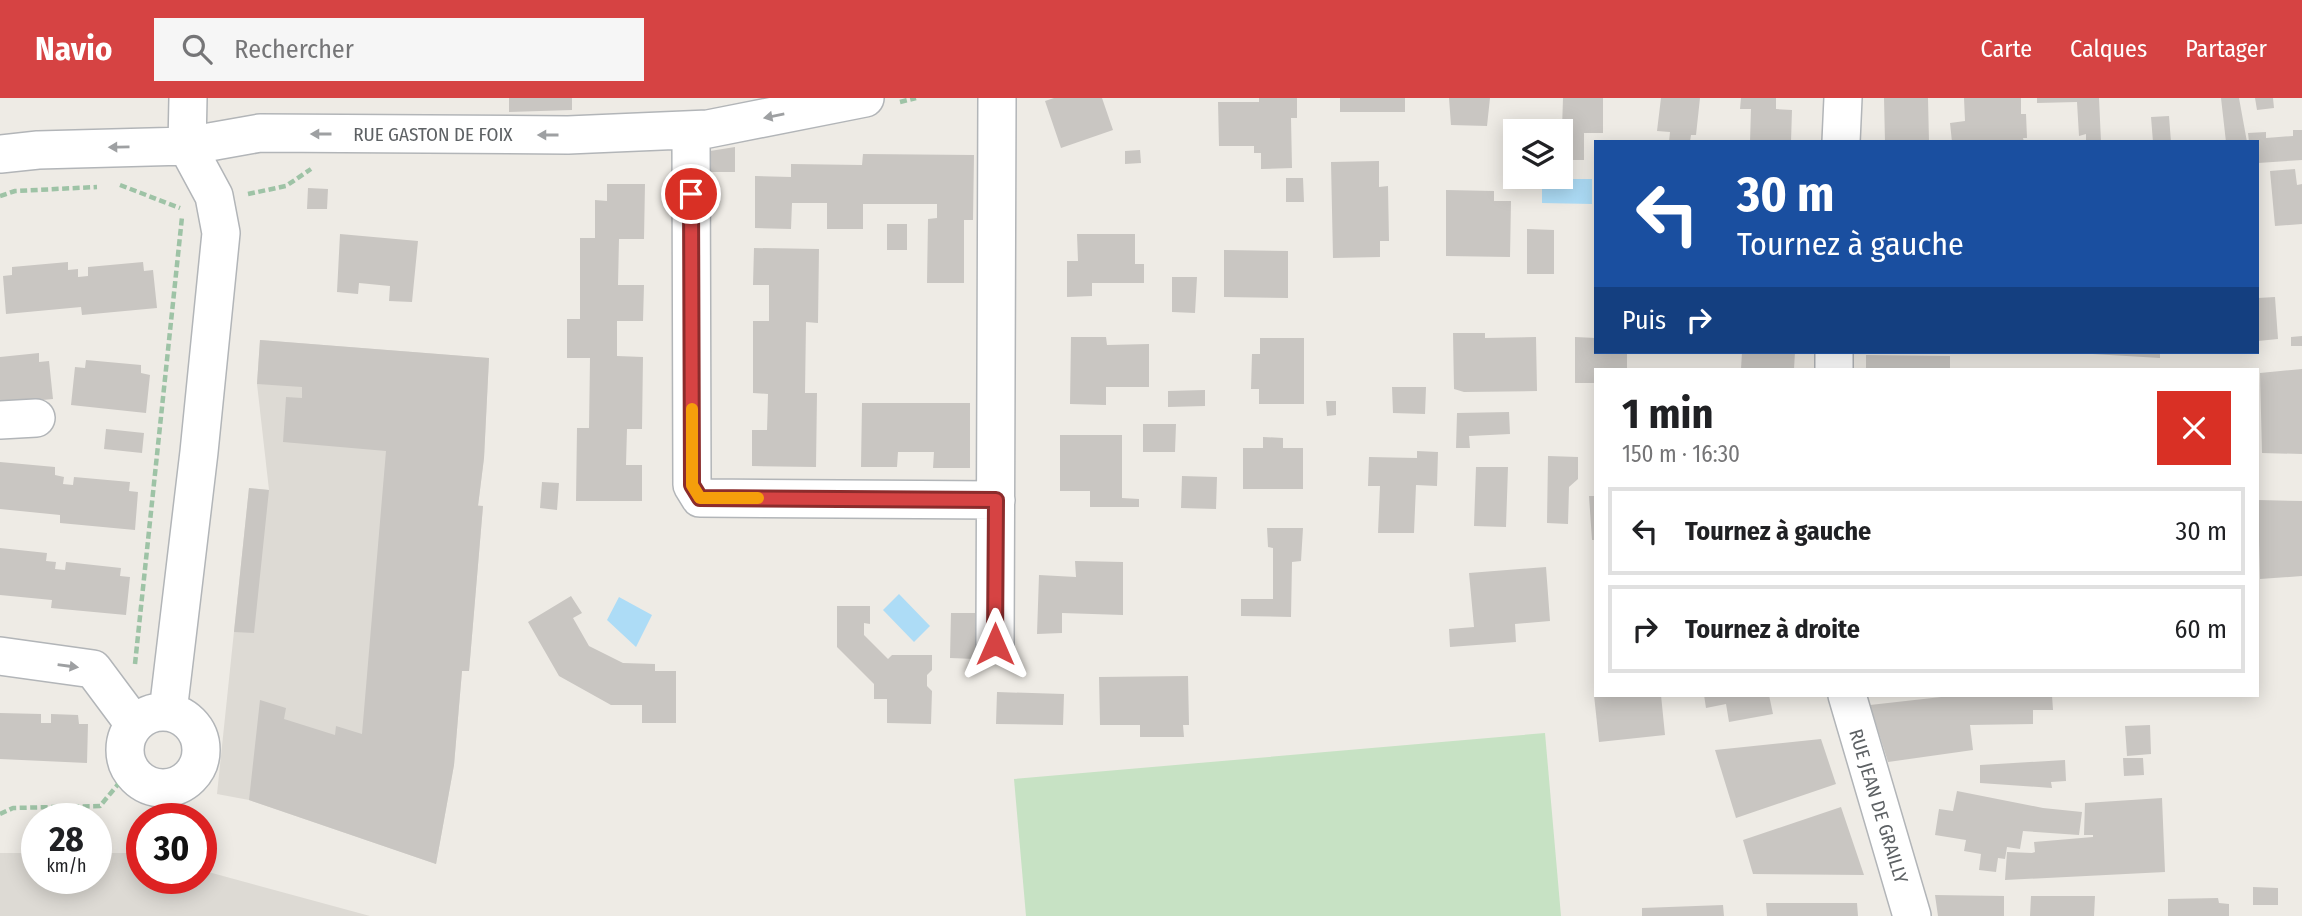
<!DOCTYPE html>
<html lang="fr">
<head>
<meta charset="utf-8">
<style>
  body { margin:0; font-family:"Fira Sans Condensed",sans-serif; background:#f6f6f6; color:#202124; height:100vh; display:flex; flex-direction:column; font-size:26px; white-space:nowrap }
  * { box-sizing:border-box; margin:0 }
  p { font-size:23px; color:#757577 }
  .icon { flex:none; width:38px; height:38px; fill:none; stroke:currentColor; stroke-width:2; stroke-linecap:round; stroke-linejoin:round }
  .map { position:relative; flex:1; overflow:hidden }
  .panel { position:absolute; left:1594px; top:270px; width:665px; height:329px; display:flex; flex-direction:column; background:#fff; border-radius:0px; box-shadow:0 4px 18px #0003 }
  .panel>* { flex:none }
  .guide { position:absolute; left:1594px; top:42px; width:665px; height:214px; border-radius:0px; box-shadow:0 4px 18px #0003; background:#1a4fa0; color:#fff; overflow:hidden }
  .controls { position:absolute; left:1503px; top:21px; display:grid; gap:14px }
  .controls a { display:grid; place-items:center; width:70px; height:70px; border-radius:0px; background:#fff; box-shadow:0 4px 18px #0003; font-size:35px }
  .speed { position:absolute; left:21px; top:705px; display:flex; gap:14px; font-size:35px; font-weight:700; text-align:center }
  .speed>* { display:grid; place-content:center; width:91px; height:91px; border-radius:50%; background:#fff; box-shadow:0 4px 18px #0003; line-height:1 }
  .speed small { font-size:18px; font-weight:400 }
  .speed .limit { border:10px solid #d22; background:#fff; color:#111 }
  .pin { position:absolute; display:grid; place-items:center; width:60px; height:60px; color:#fff; margin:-30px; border:4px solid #fff; border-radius:50%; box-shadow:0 2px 7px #0007 }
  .me { position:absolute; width:77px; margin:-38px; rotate:0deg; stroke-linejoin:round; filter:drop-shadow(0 0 5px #0008) }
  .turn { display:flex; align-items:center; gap:24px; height:147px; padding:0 28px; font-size:32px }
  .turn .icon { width:91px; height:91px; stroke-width:2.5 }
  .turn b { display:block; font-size:49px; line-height:60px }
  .then { display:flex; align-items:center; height:66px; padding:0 28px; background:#0003; gap:14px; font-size:26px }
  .round { display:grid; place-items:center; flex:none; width:74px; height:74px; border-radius:0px; background:#f6f6f6 }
  .headline { display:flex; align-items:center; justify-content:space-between; height:119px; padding:0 28px }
  h1 { font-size:42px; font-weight:700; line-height:52px }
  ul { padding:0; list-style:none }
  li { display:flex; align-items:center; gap:21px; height:88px; margin:0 14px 10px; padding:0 14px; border:4px solid #e0e0e0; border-radius:0px }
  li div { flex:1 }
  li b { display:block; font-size:26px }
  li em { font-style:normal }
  header { display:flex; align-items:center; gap:42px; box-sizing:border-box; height:98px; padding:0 35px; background:#d64343; color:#fff }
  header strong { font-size:33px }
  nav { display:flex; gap:38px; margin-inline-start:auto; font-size:24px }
  .search { width:490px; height:63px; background:#f6f6f6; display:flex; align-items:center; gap:18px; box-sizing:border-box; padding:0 24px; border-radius:0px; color:#757577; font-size:26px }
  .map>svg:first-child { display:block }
  .education { fill:#dddad4 }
  .green { fill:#c7e2c4 }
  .water { fill:#addcf6 }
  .building { fill:#c9c6c2 }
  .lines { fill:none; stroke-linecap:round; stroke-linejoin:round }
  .minor-casing { stroke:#b2b5b8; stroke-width:40 }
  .path { stroke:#9ec3a6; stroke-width:4.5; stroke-dasharray:7 3.5; stroke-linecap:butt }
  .minor { stroke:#fff; stroke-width:37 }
  .oneway { fill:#9ea0a2 }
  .route-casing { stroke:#8b2c2c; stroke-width:18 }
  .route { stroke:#d64343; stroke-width:12 }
  .slow { stroke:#f59e0b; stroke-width:12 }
  .labels { text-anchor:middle; stroke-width:7; stroke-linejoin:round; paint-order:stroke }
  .street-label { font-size:19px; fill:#5d6164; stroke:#fff }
</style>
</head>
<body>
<header>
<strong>Navio</strong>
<div class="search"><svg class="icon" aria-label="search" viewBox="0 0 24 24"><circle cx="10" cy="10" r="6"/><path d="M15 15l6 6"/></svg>Rechercher</div>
<nav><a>Carte</a><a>Calques</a><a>Partager</a></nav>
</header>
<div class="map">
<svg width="2302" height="818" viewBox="0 0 2302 818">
  <rect width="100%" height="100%" fill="#eeebe5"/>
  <!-- education -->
  <path class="education" d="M260 242 489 260 484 360 478 407 483 408 469 573H462L454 667 436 766 249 702 217 696 249 390 269 392 257 286Z
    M0 755H37V780H96V755H140L142 780H201V772L370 818H0Z"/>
  <!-- green -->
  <path class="green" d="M1545 635 1561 818H1026L1014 681Z"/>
  <!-- water -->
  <path class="water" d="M1542 81H1592V106L1542 105Z
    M899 496 930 528 914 544 883 512Z
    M619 499 652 517 636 549 607 522Z"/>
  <!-- building -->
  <path class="building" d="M509 0H572V12L509 14Z
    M1054 0H1102L1113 32 1061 50 1045 3Z
    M1259 0H1297V20H1291L1292 70 1261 71V55H1254V48H1219L1218 4H1259Z
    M1340 0H1405V14H1340Z
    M1449 0H1490L1487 28 1451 27Z
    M1563 0H1603V35H1584V62H1561Z
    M1661 0H1700L1696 37H1691L1690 44H1669L1670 34 1657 33Z
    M1741 0H1776V11L1792 12 1791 44H1750L1751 11H1740Z
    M1884 0H1928L1929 44H1885Z
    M1964 0H2021V16H2026L2027 40H2023L2024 44H1952L1950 25 1965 23Z
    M2037 0H2099L2101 44H2086V36L2079 38 2077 4 2037 5Z
    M2221 0H2239L2247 44H2226Z
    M2255 0H2273L2274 10 2257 12Z
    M2169 18 2171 44H2153L2151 19Z
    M2293 32H2302V62L2258 65V44H2249L2248 35 2266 34V40L2293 38Z
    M735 49V74H710V53Z
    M1140 52 1141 65 1125 66V53Z
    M863 56 974 57 973 122H964V185H927L928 121 937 120V106H863V131H827V105H792L791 131 755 130V78L791 79V66L862 67Z
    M1379 63V89L1388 88 1389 143H1380V159L1333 160 1331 64Z
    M2295 71 2297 87 2302 86V126L2275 128 2270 73Z
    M1286 80H1303L1304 104H1286Z
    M607 86H645L644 141H619L618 187H644L643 223H617V258L643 259 642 331H627L626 367H642V403H576L577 330H589L590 260H567V221H580V140H595V102L607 103Z
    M308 90 328 91 327 111H307Z
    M1446 92 1494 93V103H1511L1510 159 1446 158Z
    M887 126H907V152H887Z
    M1527 131 1554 132V176H1527Z
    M340 136 418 143 412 204 389 203 390 188 359 185 358 196 337 194Z
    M1077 136H1135V166H1144V185H1092V198L1067 199V163H1078Z
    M754 150 819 151 818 225 806 224 805 295H817L816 369 752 368V332H767L768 296 753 295V223H769V187H753Z
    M1224 152 1288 153V200L1224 199Z
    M68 164V172L78 171V179L88 178V169L143 164 144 173 153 172 157 210 82 217 81 209 6 216 3 178 12 177V169Z
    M1172 179H1197L1195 215 1172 214Z
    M2275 199 2278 241 2258 243V200Z
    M1453 235H1485V240L1536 239 1537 293 1464 294 1454 291Z
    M2302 238V248H2291V239Z
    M1071 239H1106L1107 247 1149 246V289H1106V307L1070 306Z
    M1575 239 1596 240V254H1627V271H1596V285H1575Z
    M1260 240H1304V306H1259V291H1251L1252 256H1260Z
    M260 242 489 260 484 360 478 408H483L469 573H462L454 667 436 766 249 702 260 602 286 610 284 621 335 637 336 628 362 636 386 353 283 344 286 299 302 300V289L257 286Z
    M1742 254H1795L1794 271H1741Z
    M2059 254H2160V260Z
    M39 255V264L49 263 53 301 0 306V259Z
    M1866 257 1950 258V271H1866Z
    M86 262 141 267V275L150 277 146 315 71 307 75 269 85 270Z
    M2302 271V356L2262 355 2260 275Z
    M1392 289H1426L1425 316 1393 315Z
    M1205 292V308L1168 309V293Z
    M1326 303H1336V317L1327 318Z
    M862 305H970V370H933L934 354H898L897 369H861Z
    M1509 314 1510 336 1469 338 1470 350H1456L1457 315Z
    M1143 326H1176L1175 354H1143Z
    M106 331 144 335 142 355 104 351Z
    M1060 337H1122V400L1139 401V409H1090V393H1060Z
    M1263 339 1283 340V350H1303V391H1243V350H1263Z
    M1417 353 1438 354 1437 388 1416 387 1414 435H1378L1380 388H1368L1369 359 1417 360Z
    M1548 358 1578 359V381L1569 389 1568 426 1547 425Z
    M0 364 55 369V377L64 379 63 386 73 387 74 379 130 384 129 393 138 394 135 432 60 425V417L0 411Z
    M1476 369H1508L1506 429 1474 428Z
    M1182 378 1217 379 1216 411 1181 410Z
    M542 384 559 385 557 412 540 410Z
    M249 390 269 392 254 535 234 534Z
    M1589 398H1596V442H1592Z
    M2258 402 2302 403V478L2260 481Z
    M1267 430H1303L1301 463 1292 464 1291 519 1241 518V501H1273V450L1268 449Z
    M0 450 47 455 46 463 56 464 55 471 65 472 66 464 121 470 120 478 130 479 126 517 51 510 52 502 0 497Z
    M1075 463 1123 464V517L1062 515V535L1037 536 1039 477 1076 479Z
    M1546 469 1550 523 1515 526 1516 544 1450 549 1449 531 1474 529 1469 475Z
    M571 498 582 515 573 520 589 548 623 565 655 566V573H676V625H642V607H611L559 578 528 524Z
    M837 508H870V526L864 525V537L888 561 892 557H932V572L927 577V588L932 593 931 626 887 625V601H874V586L837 549Z
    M951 515H975V561L950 560Z
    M1188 578 1189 627H1183L1184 639H1140V627H1100L1099 579Z
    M997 594 1064 596 1063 627 996 626Z
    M1594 597H1661L1665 637 1599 644Z
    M1704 597H1769L1773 616 1729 624 1726 606 1706 610Z
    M1959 597H2052L2053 612H2033V626L1970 627 1973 652 1888 664 1870 607Z
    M0 615 41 616V625H51V616L78 617 79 626H88L87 665 0 661Z
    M2150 627 2151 656 2127 658 2125 628Z
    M1821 641 1836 686 1736 720 1715 652Z
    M2123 660H2143L2144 677 2124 678Z
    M2065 662 2066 683 2051 684 2052 690 1980 685V667Z
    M1957 693 2043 710 2082 714 2079 737 2023 733 2020 751 2007 749 2005 761 1998 760 1996 774 1979 772 1981 756 1964 753 1966 742 1935 737 1939 711 1953 713Z
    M2162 700 2165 774 2005 782 2007 754 2032 755 2035 754 2034 744 2093 739V737H2084L2085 705Z
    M1841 709 1864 777 1753 776 1743 742Z
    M96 733H103V744H96Z
    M2253 789 2278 790V807H2253Z
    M1935 797 2004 798V818H1938Z
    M2031 798H2095L2094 818H2030Z
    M2218 800 2219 805 2229 806V818H2168V801Z
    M1766 805H1857L1858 818H1767Z
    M1723 807 1724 818H1642V810Z"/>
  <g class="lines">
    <defs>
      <path id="minor" d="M691 32 692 387 700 400 996 402
        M1841 44 1843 0
        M187 48 188 0
        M0 56 38 52 187 48 260 35 568 37 708 31 865 0
        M1834 271V254
        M0 322 36 320
        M995 546 997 0
        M0 558 93 571 134 626
        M1847 597 1912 818
        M125 652a38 38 0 1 1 76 0a38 38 0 1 1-76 0Z
        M168 614 199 354 221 135 214 98 187 48"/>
    </defs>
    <!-- minor casing -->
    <use href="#minor" class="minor-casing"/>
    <!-- path -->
    <path class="path" d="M900 4 916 0
      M120 87 180 110
      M248 96 286 88 311 71
      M0 98 15 93 97 89
      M135 566 182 119
      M0 716 13 710 100 708 130 672"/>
    <!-- minor -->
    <use href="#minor" class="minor"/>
  </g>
  <!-- one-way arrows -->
  <defs><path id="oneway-solid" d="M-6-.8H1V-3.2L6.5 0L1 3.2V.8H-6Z" transform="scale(1.75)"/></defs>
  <g class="oneway">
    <use href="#oneway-solid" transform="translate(774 18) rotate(169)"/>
    <use href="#oneway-solid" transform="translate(321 36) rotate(-180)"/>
    <use href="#oneway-solid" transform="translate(548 37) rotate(-180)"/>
    <use href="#oneway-solid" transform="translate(119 49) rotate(179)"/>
    <use href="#oneway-solid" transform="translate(68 568) rotate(8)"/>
  </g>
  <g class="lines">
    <defs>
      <path id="route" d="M691 96 692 387 700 400 996 402 995 546"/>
    </defs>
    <!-- route casing -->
    <use href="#route" class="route-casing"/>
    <!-- route -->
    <use href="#route" class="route"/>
    <!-- slow -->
    <path class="slow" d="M692 311V387L700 400H758"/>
  </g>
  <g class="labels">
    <!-- street labels -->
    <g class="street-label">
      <text x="433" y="43">RUE GASTON DE FOIX</text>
      <text transform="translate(1879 708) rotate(73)" y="7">RUE JEAN DE GRAILLY</text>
    </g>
  </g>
</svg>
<div class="controls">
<a><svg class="icon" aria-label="layers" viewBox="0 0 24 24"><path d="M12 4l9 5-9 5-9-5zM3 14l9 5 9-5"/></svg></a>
</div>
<div class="speed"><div>28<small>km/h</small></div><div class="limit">30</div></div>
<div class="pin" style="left:691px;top:96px;background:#d93025"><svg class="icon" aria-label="arrive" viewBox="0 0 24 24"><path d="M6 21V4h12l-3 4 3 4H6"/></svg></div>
<svg class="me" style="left:995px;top:546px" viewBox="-20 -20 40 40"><path d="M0-17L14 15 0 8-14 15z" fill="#d64343" stroke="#fff" stroke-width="4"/></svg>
<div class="guide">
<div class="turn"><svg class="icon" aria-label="left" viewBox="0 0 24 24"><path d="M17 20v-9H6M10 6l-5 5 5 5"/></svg><div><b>30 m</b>Tournez à gauche</div></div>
<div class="then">Puis<svg class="icon" aria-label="right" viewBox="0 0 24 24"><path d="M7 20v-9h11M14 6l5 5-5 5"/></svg></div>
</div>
<section class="panel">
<div class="headline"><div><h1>1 min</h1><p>150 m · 16:30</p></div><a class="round" style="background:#d93025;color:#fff"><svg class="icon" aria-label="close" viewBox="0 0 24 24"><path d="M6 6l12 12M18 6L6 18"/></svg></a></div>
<ul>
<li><svg class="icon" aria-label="left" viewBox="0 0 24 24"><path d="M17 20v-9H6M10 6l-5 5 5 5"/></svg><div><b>Tournez à gauche</b></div><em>30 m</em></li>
<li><svg class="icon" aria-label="right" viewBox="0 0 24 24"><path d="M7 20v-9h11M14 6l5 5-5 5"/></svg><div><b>Tournez à droite</b></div><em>60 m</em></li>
</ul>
</section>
</div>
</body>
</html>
